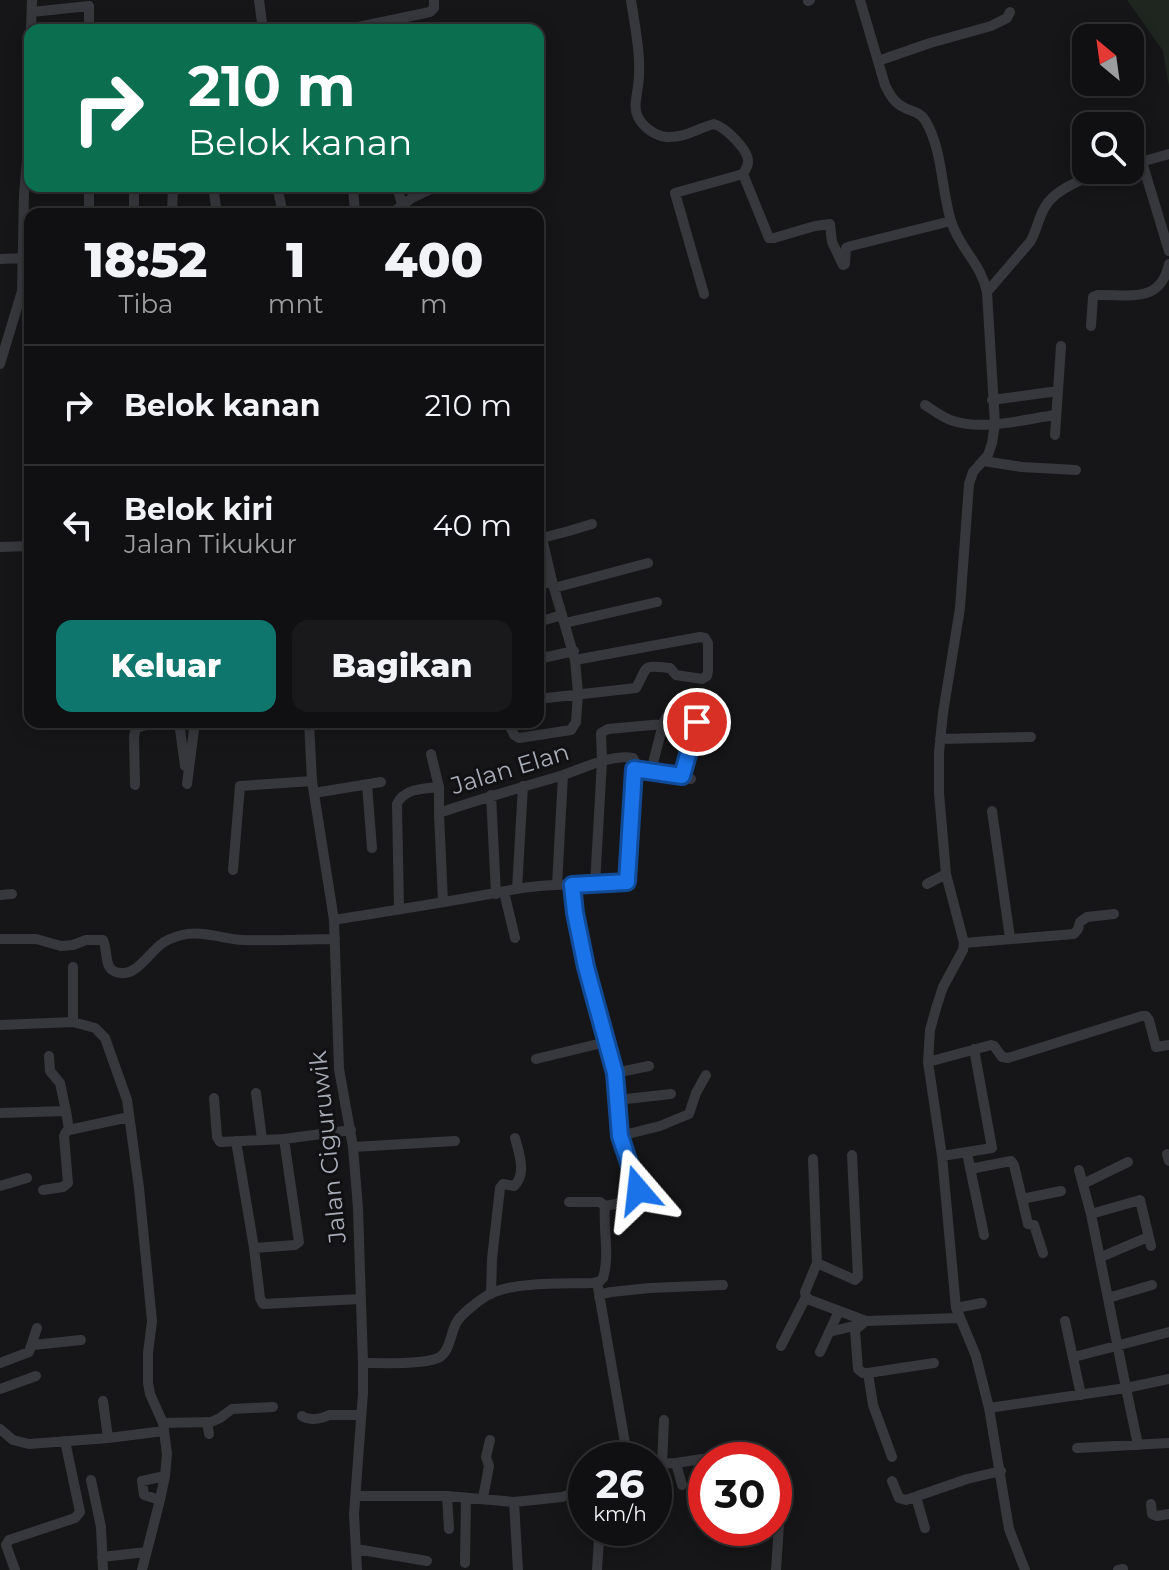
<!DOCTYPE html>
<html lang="id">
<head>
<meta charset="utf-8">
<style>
  body { margin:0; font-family:Montserrat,sans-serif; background:#19191b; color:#f1f3f6; height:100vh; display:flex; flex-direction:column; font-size:30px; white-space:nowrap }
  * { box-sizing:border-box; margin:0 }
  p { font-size:26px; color:#9c9d9f }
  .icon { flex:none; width:44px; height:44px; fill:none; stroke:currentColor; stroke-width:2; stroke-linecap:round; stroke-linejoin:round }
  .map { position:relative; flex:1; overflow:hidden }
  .sheet { position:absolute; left:24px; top:208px; width:520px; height:520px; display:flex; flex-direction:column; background:#101012; border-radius:16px; box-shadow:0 4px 20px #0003,0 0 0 2px #303032 }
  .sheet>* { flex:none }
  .top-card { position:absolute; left:24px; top:24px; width:520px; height:168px; border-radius:16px; box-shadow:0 4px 20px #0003,0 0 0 2px #303032; background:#0b6e4f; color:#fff; overflow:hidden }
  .needle { width:52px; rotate:331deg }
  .buttons { position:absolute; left:1072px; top:24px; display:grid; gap:16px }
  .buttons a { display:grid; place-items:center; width:72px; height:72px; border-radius:16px; background:#101012; box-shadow:0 4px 20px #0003,0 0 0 2px #303032; font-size:40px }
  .speed { position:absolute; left:568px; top:1442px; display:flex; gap:16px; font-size:40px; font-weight:700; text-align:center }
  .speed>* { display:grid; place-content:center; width:104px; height:104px; border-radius:50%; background:#101012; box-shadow:0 4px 20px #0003,0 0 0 2px #303032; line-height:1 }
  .speed small { font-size:20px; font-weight:400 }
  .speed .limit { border:12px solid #d22; background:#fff; color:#111 }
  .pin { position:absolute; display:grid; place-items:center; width:68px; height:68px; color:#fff; margin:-34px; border:4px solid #fff; border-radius:50%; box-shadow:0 2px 8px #0007 }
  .me { position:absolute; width:88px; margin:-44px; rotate:343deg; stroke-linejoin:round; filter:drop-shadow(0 0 6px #0008) }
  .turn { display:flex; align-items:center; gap:28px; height:168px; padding:0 32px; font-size:36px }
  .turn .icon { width:104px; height:104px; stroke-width:2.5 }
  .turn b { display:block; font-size:56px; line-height:68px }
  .eta { display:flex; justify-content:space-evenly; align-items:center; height:136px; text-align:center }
  .eta b { font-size:48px; font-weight:800; line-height:56px }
  .action { display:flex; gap:16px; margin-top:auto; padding:16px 32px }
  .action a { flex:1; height:92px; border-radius:16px; background:#0f766e; color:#fff; font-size:32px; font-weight:800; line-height:92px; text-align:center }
  .action a+a { background:#19191b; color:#f1f3f6 }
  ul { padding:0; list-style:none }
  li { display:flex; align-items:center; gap:24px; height:120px; padding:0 32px; border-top:2px solid #303032 }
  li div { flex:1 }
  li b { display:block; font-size:30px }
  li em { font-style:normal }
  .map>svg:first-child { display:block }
  .green { fill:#1e261f }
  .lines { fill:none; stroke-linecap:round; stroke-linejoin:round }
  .minor { stroke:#37383d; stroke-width:10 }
  .route-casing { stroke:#114b97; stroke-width:20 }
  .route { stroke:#1a73e8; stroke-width:14 }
  .labels { text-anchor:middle; stroke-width:6; stroke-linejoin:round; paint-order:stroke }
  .street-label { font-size:24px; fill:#a8adb8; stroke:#111113 }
</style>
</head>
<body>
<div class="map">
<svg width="1169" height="1570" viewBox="0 0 1169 1570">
  <rect width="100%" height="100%" fill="#161618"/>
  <!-- green -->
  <path class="green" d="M1127 0H1169V87L1163 51Z"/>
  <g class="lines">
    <!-- minor -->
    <path class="minor" d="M259 0 263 30
      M631 0C635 28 642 58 638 86 637 97 633 107 638 117 643 127 655 136 667 137 685 138 698 128 714 124 725 127 749 150 748 162 748 167 745 170 743 174L769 238H774L815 226 830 224 832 242 843 265 845 264 846 248 851 246 951 221
      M860 0 885 85C890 95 894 103 905 108 913 112 920 112 925 120 943 150 941 189 951 221 959 248 981 263 987 292L995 424 992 443 988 455 973 472 969 484 960 608 943 713 939 752V793L946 874 964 943 963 950 943 987 937 1005 930 1030 928 1062 942 1156 956 1308 976 1356 989 1408 1009 1529 1025 1570
      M808 1 810 0
      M32 12 89 6V30
      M31 30 32 0
      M344 30 430 12 434 8V0
      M878 61 930 43 991 26 1007 18 1010 12
      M1142 162 1169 251
      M1130 165 1169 154
      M89 186V214
      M213 186 217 214
      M277 186 283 214
      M353 186 355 214
      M397 186 402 205
      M134 214V186
      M172 214 173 186
      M385 214 396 210 412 198 437 186
      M0 259 24 258
      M987 292 1030 242C1037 231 1038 218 1045 207 1055 188 1091 175 1111 170
      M704 294 675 193 743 174
      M1091 326 1093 297 1098 295C1130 294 1160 304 1169 264
      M0 364 22 291 24 194 28 149 30 57
      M992 400 1058 391
      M925 405C934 411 943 418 953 421 985 431 1024 419 1056 415
      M1055 435 1061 346
      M983 461 1022 467 1076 470
      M538 539 569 531 592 524
      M0 547 30 546
      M538 585 552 581
      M554 588 648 563
      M538 622 562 615
      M565 623 657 602
      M538 659 574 651
      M538 699 636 688C649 665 641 665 670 668L676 675 702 679 707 676 708 671V643L705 638 700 637 575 660
      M179 722 185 766
      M309 722 312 781 334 920 339 1069 353 1147 358 1208 363 1363V1393L354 1514 357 1570
      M508 722 514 735 519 738 571 730 576 722 578 693 575 660 552 581 538 521
      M663 724 667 716 670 714 692 718 697 722 682 776
      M940 739 1031 737
      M431 754 439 787
      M634 769 691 779
      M187 784 195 722
      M135 785 134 736C135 734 135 731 136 729 142 723 172 723 181 722
      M367 785 372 848
      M314 793 381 782
      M491 795 496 894
      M992 811 1010 938
      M233 870 240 786 312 781
      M927 884 946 874
      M557 885 563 775
      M595 885 602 761 601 733 608 729 663 724 651 771
      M517 889 523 786
      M504 892 515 938
      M0 895 12 894
      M399 909 397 804C404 788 424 789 439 787V813
      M334 920C395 910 456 901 516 889 553 882 590 886 627 882L635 762 633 758C609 754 583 769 560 776 520 788 479 799 439 813L443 902
      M0 939H36L61 946 73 945 86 940H103C109 952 102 972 121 973 136 975 149 954 160 945 166 940 174 937 182 935 201 930 223 939 243 940 273 941 304 939 335 939
      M964 943 1074 934 1078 929 1080 922 1087 917 1114 914
      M73 967V1022
      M0 1025 73 1022 95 1028 105 1038 127 1100 139 1188 152 1321 148 1353V1383L150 1394 163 1423 167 1454 165 1476 160 1500 142 1570
      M49 1056 50 1071 60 1083 66 1111
      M536 1059 606 1042
      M928 1062 991 1045 994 1046 1002 1057 1008 1058 1142 1016H1146L1149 1020 1156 1047 1169 1045
      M615 1073 649 1066
      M256 1093 262 1139
      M214 1098 217 1137 220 1142 284 1139 351 1130
      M617 1100 671 1094
      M0 1113 66 1111 69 1130 129 1117
      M620 1136 660 1126 689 1114 696 1093 706 1075
      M236 1141 254 1248 295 1245 299 1242 284 1139
      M353 1147 455 1141
      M967 1153 984 1235
      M1167 1154 1169 1161
      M942 1156 992 1148 974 1049
      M813 1159 817 1263 805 1292 806 1297 810 1300 866 1321
      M970 1169 1011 1161 1014 1165 1028 1224 1034 1225 1043 1253
      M1083 1184 1128 1162
      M0 1186 27 1178
      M43 1190 63 1187 68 1183 64 1136 66 1132 69 1130
      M1022 1199 1061 1191
      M569 1202H600L605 1206
      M1091 1214 1140 1200 1151 1246
      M254 1248 260 1298 263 1304 360 1299
      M1101 1257 1148 1237
      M817 1263 855 1280 858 1277 852 1155
      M597 1282 628 1460
      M491 1294 492 1259 500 1188 503 1184 514 1186C527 1174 519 1153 515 1138
      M599 1297 602 1294 611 1292 650 1288 723 1285
      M1108 1298 1152 1285
      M956 1308 982 1303
      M1065 1321 1081 1395
      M829 1332 858 1325
      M33 1345 81 1340
      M781 1346 806 1297
      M820 1352 839 1311
      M1074 1357 1169 1332
      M0 1363 29 1352 37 1328
      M363 1363C382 1363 422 1365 438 1358 451 1352 450 1331 458 1320 464 1312 483 1297 492 1293 515 1282 565 1284 592 1283L599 1282 603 1278C610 1255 603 1229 605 1206 617 1204 632 1202 638 1190L620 1136 615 1073 586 967 575 914 572 885
      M868 1373 934 1363
      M0 1389 36 1376
      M103 1401 108 1438
      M989 1408 1126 1388 1091 1214 1079 1170
      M302 1416C308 1421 322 1419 329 1415H360
      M207 1422 209 1434
      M163 1423 211 1422 220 1418 232 1409 273 1407
      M0 1429 13 1440 29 1444 108 1438 164 1431
      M1138 1445 1126 1388 1169 1379
      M1077 1448 1169 1443
      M892 1457 873 1405 868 1373H863L858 1369 855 1330 866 1321 959 1318
      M676 1463 682 1485
      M654 1464 676 1463 702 1459 706 1460
      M662 1464 664 1420
      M91 1480 101 1527 103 1570
      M892 1481 899 1498 906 1500 967 1479 1001 1471
      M774 1495 776 1498 779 1525 776 1570
      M356 1496H447L514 1502 562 1497 586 1489
      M447 1496 449 1529
      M916 1497 925 1528
      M483 1498 489 1466 486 1457 490 1440
      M160 1500 144 1495 142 1481 165 1476
      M514 1502 518 1570
      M1151 1504 1152 1514 1157 1516 1169 1514
      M599 1539 642 1536
      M356 1549 427 1561
      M102 1557 146 1552
      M465 1563 466 1498
      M15 1570 6 1545 9 1540 75 1518 80 1512 65 1441
      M597 1570 599 1539 597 1528
      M1118 1570 1123 1569"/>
  </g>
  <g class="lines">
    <defs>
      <path id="route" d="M638 1190 620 1136 615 1073 586 967 575 913 572 885 627 882 634 769 682 776 697 722"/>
    </defs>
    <!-- route casing -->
    <use href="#route" class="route-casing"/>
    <!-- route -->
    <use href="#route" class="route"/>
  </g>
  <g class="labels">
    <!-- street labels -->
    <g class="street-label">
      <text transform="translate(510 769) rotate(-17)" y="8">Jalan Elan</text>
      <text transform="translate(328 1147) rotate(-96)" y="8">Jalan Ciguruwik</text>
    </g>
  </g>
</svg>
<div class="buttons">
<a><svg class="needle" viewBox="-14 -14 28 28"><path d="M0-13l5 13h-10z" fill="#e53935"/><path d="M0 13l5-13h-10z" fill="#9c9d9f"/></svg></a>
<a><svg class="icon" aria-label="search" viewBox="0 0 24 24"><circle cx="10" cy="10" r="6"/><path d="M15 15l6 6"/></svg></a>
</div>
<div class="speed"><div>26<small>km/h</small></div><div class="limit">30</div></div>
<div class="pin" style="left:697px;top:722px;background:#d93025"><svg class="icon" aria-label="arrive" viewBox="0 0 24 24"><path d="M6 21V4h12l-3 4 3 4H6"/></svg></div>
<svg class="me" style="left:638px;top:1190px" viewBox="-20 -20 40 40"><path d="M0-17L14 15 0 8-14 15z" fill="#1a73e8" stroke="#fff" stroke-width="4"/></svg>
<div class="top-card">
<div class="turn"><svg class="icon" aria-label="right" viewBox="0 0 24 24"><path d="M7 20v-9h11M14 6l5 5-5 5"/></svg><div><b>210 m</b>Belok kanan</div></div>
</div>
<section class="sheet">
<div class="eta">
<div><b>18:52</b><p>Tiba</p></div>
<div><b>1</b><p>mnt</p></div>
<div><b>400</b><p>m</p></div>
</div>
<ul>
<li><svg class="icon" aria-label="right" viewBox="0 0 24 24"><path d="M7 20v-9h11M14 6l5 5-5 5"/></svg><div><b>Belok kanan</b></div><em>210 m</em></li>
<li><svg class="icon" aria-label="left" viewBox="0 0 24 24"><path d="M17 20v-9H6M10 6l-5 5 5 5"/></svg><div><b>Belok kiri</b><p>Jalan Tikukur</p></div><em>40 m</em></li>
</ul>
<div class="action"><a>Keluar</a><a>Bagikan</a></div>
</section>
</div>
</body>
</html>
